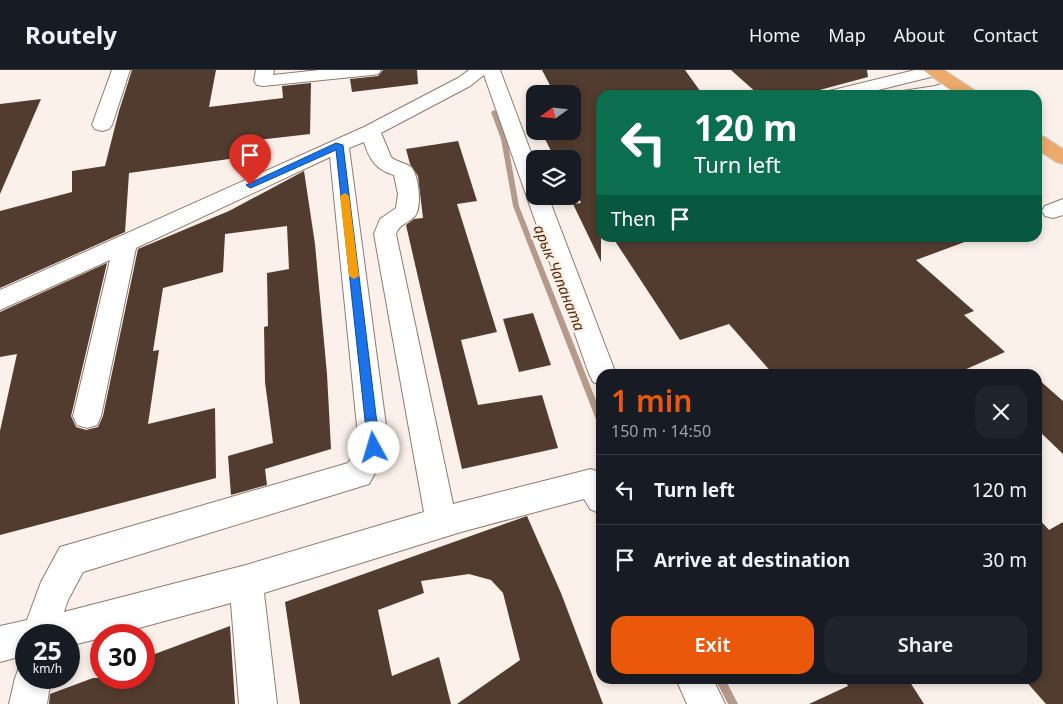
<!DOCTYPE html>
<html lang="en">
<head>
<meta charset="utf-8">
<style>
  body { margin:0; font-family:"Noto Sans",sans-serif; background:#20242c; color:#f1f3f6; height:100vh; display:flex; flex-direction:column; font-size:19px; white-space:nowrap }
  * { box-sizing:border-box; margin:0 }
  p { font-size:16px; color:#9ea1a6 }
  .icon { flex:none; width:28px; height:28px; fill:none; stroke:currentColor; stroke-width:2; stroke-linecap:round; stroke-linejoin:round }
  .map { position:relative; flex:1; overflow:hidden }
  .drawer { position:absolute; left:596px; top:299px; width:446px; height:315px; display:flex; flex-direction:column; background:#171b24; border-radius:15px; box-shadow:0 2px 8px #0003 }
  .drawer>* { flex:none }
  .hud { position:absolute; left:596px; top:20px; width:446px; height:152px; border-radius:15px; box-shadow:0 2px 8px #0003; background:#0b6e4f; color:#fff; overflow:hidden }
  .needle { width:32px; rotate:255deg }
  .fabs { position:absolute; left:526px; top:15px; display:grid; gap:10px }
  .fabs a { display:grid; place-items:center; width:55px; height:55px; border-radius:10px; background:#171b24; box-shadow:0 2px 8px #0003; font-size:25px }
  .speed { position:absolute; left:15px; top:554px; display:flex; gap:10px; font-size:25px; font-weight:700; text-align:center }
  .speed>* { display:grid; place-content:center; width:65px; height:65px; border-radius:50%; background:#171b24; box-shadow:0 2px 8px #0003; line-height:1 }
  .speed small { font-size:12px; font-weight:400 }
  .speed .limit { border:8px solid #d22; background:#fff; color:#111 }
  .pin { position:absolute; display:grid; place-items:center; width:42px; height:42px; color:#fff; margin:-51px -21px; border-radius:50% 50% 50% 0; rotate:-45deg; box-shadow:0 0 5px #0007 }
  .pin .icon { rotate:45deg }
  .me { position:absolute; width:55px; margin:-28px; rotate:354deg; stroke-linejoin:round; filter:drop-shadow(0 0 4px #0008) }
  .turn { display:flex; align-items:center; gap:18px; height:105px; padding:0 15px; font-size:22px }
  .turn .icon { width:65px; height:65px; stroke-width:2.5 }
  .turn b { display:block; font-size:35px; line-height:42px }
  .then { display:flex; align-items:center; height:48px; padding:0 15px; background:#0003; gap:10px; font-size:19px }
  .round { display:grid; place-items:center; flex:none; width:52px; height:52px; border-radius:15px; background:#20242c }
  .summary { display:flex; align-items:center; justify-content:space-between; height:85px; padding:0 15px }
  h1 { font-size:30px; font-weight:600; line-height:38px; color:#ea580c }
  .button { display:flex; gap:10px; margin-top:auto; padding:10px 15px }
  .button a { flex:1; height:58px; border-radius:15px; background:#ea580c; color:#fff; font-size:20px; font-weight:600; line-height:58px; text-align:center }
  .button a+a { background:#20242c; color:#f1f3f6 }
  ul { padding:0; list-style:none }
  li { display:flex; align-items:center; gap:15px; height:70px; padding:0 15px; border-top:1px solid #363941 }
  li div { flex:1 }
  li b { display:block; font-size:19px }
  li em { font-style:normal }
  header { display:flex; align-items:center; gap:30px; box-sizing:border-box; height:70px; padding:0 25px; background:#171b24; border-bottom:1px solid #363941 }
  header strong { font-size:24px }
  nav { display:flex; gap:28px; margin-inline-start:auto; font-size:18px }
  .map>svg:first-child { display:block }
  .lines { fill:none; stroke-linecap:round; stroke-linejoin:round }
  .stream { fill:#b49a8a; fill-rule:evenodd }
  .building { fill:#513c2f }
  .minor-casing { stroke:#927a6c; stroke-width:2 }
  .major-casing { stroke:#d1d0cf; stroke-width:2 }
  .minor { fill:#fff; fill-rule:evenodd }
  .major { fill:#ecaa6c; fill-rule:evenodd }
  .route { fill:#1a73e8; stroke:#114b97 }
  .slow { fill:#f59e0b }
  .labels { text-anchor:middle; stroke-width:5; stroke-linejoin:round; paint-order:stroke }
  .water-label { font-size:15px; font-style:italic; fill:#5b2900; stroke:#fbf0ea }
</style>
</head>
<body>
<header>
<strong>Routely</strong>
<nav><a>Home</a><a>Map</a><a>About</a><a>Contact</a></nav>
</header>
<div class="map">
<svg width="1063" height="634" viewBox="0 0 1063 634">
  <rect width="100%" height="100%" fill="#fbf0ea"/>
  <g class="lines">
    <!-- stream -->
    <path class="stream" d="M494 40 497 42 507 69 519 136 601 343V355L598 354 597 352 513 136 501 69 491 42Z
      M715 609H725L738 634H728Z"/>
  </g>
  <!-- building -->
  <path class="building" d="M132 0H216L209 37 283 28 282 16 311 13 310 64 258 70 257 85 129 103 125 162 0 218V141L72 122V101L105 96 119 41Z
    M383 0H417L418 14 352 22 350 9 378 6Z
    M542 0H685L703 25H601V192L573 134 581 133 572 116V89H555L542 63 572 61V24H535V39L527 23 552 19Z
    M731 0H867L868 7 801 25H759Z
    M41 29 0 124V34Z
    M458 71 477 131 457 134 497 262 461 270 478 335 542 325 558 378 462 399 406 155 414 149 423 148 418 106 410 94 406 79Z
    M304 101 315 174 327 304 331 379 265 399 267 415 231 425 228 386 273 373 265 312 264 257 268 256 267 203 289 199 287 156 225 164 223 202 163 218 153 281 159 280 148 354 215 338 216 408 0 465V361L17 284 0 287V242L107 193 71 346 76 357 86 360 98 357 103 346 138 179 229 141Z
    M613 168H970V170L916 190 974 241 964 245 1005 282 955 304H773L729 254 680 270Z
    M533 243 551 295 519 302 503 249Z
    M1038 309 1063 331V384L1038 360Z
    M527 446 561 523 603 634H457L520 590 503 523 491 510 469 504 421 511 424 523 378 540 392 606 439 587 451 634H300L285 532Z
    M1038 448 1049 460 1063 452V634H1046L1024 609H1038Z
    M230 556 235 634H49L50 624 93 608H144V588Z
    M844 609H908L924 634H809L848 616Z"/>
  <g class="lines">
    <defs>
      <path id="minor" d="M112 0H130L112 55 109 59 102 61 95 59 92 55Z
        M256 0H274L273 5 319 0H381L378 4 372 5 263 16 257 15 254 11Z
        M469 0H500L535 93V126H548L616 304H601V315L593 312 589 304 484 5 470 16 381 63 391 87C396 92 406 93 411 97 419 105 422 137 415 146 409 153 399 154 396 164L453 434 591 399 601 403V444L590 439 584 429 461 462 264 523 277 634H239L231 533 113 565H101V568L69 576V565H26V585L0 592V556L27 550 41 512 60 477 348 393 359 376 330 87 136 178 101 346 97 355 87 358 77 355 73 346 110 190 0 240V220L364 57 458 8ZM364 72C369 89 376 100 394 105L398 124 396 138 380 149 374 164 424 442 246 495 64 542 68 530 83 502 369 414 389 378 349 78Z
        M915 0 942 1 939 5 858 25H827L829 21Z
        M954 10 960 11 963 15C952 31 918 25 901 25L903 21 935 16Z
        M1063 129V145L1053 148 1045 146 1042 141 1045 136Z
        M26 593V608H51L47 634H9L15 608 20 595Z
        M676 609H713L725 634H687Z"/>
      <path id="major" d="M923 0H944L976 21 978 25H957Z
        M1038 65 1045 67 1063 79V94L1056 92 1038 80Z"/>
    </defs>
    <!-- minor casing -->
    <use href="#minor" class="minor-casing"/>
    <!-- major casing -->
    <use href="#major" class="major-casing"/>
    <!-- minor -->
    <use href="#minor" class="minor"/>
    <!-- major -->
    <use href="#major" class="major"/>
  </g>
  <!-- route -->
  <path class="route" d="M336 73 343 75 380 378 378 382 374 383 370 382 368 378 336 80 253 117 250 118 246 115Z"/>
  <!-- slow -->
  <path class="slow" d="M345 123 349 126 359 206 354 209 349 206 340 126Z"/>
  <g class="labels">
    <!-- water labels -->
    <g class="water-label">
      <text transform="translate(559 208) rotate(68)" y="5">арык Чапаната</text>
    </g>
  </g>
</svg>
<div class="fabs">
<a><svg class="needle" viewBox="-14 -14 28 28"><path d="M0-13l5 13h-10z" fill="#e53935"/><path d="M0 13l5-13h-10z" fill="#9ea1a6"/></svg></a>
<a><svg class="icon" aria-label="layers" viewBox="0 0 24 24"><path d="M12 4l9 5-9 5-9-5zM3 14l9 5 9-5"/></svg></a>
</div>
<div class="speed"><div>25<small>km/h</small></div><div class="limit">30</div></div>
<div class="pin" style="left:250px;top:115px;background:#d93025"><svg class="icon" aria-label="arrive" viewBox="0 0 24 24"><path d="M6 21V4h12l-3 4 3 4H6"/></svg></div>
<svg class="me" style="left:374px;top:378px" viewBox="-20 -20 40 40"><circle r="19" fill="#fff"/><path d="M0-13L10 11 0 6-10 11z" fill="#1a73e8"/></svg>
<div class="hud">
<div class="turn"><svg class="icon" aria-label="left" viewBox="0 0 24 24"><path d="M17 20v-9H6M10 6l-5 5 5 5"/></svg><div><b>120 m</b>Turn left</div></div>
<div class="then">Then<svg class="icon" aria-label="arrive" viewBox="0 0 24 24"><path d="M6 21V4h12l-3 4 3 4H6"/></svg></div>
</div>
<section class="drawer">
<div class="summary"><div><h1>1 min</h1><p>150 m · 14:50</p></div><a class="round"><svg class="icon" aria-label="close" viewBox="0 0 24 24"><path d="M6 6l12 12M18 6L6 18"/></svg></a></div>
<ul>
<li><svg class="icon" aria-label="left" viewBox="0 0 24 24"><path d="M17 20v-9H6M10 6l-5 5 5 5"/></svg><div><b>Turn left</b></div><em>120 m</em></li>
<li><svg class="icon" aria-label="arrive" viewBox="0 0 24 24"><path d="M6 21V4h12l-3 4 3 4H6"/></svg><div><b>Arrive at destination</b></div><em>30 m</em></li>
</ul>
<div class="button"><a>Exit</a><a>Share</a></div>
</section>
</div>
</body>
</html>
